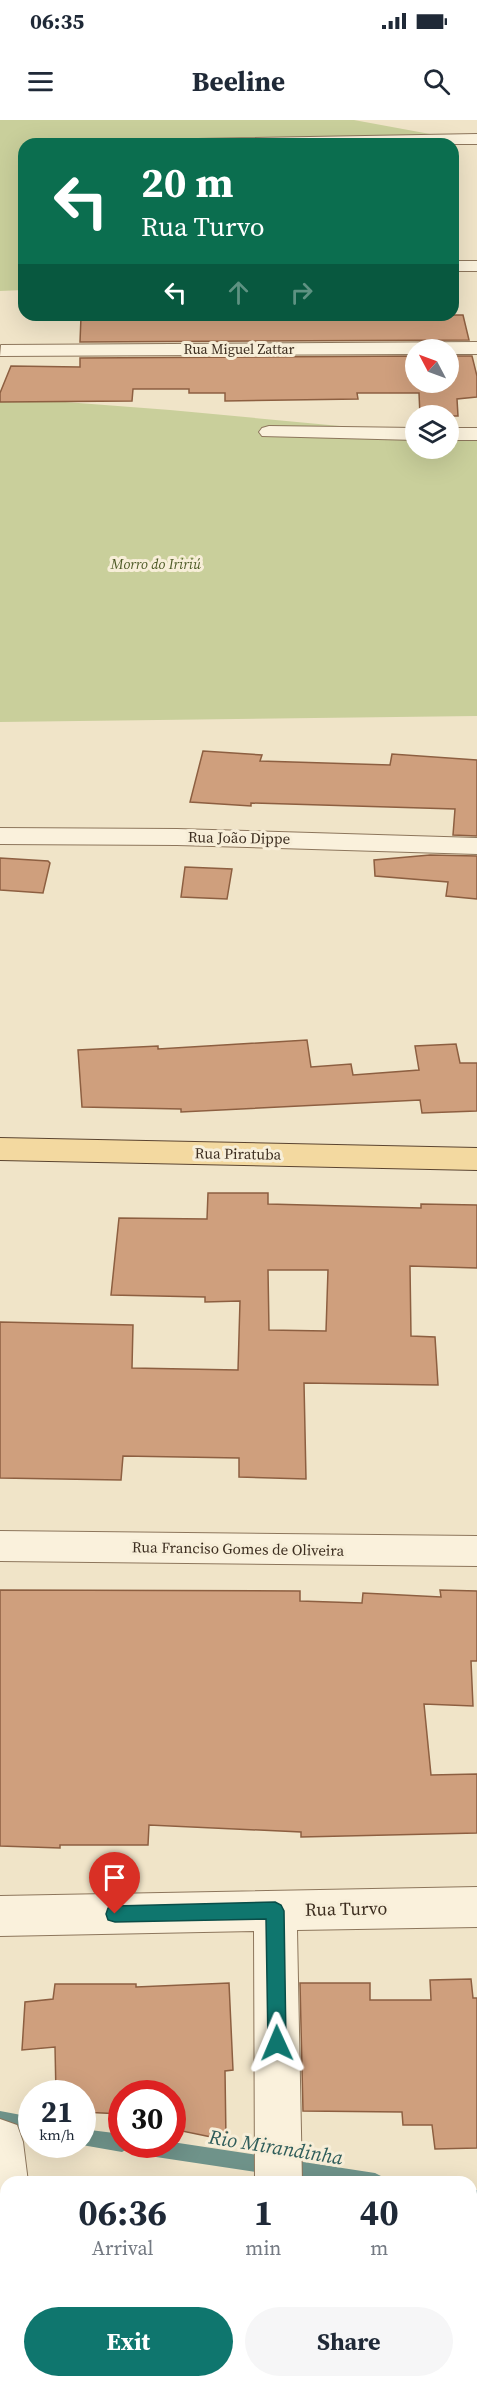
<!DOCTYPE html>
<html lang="en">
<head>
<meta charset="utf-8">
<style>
  body { margin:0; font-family:"Source Serif 4",serif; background:#f6f6f7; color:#1f2937; height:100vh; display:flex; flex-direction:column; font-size:22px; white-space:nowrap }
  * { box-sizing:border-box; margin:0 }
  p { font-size:20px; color:#747a83 }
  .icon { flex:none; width:33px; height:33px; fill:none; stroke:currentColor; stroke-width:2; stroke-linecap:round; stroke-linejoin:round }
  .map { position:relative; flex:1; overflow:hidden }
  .drawer { position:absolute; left:0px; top:2056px; width:477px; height:212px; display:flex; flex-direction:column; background:#fff; border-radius:18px 18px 0 0; box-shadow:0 6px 24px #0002 }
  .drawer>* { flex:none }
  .hud { position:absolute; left:18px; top:18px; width:441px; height:183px; border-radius:18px; box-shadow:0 6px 24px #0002; background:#0b6e4f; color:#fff; overflow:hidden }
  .needle { width:39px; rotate:311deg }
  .controls { position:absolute; left:405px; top:219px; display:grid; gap:12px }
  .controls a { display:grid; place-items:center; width:54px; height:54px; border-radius:50%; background:#fff; box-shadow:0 6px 24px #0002; font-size:30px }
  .speed { position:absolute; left:18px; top:1960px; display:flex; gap:12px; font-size:30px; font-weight:700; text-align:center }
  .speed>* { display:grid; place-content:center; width:78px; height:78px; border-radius:50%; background:#fff; box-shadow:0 6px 24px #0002; line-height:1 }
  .speed small { font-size:15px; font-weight:400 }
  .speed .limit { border:9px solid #d22; background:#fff; color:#111 }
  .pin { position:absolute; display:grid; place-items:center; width:51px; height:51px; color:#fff; margin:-62px -26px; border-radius:50% 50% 50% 0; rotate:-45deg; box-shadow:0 0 6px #0007 }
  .pin .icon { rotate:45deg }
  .me { position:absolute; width:66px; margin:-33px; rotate:359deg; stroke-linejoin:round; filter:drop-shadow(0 0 4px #0008) }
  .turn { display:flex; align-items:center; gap:21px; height:126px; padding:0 24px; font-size:27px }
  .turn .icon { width:78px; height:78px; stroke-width:2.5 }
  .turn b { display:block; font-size:42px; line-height:51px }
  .lanes { display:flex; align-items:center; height:57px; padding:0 24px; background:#0003; justify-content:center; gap:30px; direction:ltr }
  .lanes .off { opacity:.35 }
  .eta { display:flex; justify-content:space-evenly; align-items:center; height:102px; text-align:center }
  .eta b { font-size:36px; font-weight:700; line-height:42px }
  .cta { display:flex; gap:12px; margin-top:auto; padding:12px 24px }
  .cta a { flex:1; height:69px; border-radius:36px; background:#0f766e; color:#fff; font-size:24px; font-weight:700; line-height:69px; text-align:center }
  .cta a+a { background:#f6f6f7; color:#1f2937 }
  .status { display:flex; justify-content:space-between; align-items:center; height:42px; padding:0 30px; background:#fff; direction:ltr }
  .status svg { height:16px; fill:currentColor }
  header { display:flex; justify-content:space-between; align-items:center; height:78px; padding:0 24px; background:#fff; font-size:27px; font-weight:700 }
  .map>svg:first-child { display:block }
  .green { fill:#c9cf9b }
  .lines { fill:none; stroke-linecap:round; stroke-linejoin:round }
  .stream { fill:#6f938a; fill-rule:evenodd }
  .building { fill:#cf9f7d; stroke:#8d5f41; stroke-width:1.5; fill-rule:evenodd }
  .minor-casing { stroke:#8d765c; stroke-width:2 }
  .major-casing { stroke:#5b4430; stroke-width:2 }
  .minor { fill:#faf1dc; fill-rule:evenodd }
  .major { fill:#f3d9a0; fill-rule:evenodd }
  .route { fill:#0f766e; stroke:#0a4d48; stroke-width:1.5 }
  .labels { text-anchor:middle; stroke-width:6; stroke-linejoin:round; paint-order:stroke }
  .far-street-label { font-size:14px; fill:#3d2e20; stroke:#f7eed8 }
  .far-park-label { font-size:14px; font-style:italic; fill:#4d5a26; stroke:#f7eed8 }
  .street-label { font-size:15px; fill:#3d2e20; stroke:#f7eed8 }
  .near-street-label { font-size:18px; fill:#3d2e20; stroke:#f7eed8 }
  .near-water-label { font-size:20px; font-style:italic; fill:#2f5d5a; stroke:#f7eed8 }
</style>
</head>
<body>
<div class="status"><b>06:35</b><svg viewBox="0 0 49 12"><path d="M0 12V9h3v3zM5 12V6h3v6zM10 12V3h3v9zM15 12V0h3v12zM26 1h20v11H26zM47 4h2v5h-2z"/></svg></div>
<header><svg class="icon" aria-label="menu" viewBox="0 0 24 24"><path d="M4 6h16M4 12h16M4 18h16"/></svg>Beeline<svg class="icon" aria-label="search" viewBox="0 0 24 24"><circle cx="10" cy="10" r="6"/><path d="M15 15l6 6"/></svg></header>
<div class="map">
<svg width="477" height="2267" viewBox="0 0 477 2267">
  <rect width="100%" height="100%" fill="#f0e4c8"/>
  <!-- green -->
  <path class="green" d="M0 0H354L430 14 434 24H24V170L0 171Z
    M0 277 170 290 415 313 416 328H448L449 316 477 319V596L0 602Z"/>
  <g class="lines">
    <!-- stream -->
    <path class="stream" d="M0 1991 32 1997V2014L0 2007Z
      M82 2009 122 2014V2025H172V2022L375 2053 381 2056 384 2062H323L136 2034 130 2031 129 2028 122 2032 82 2025Z
      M471 2069 477 2070V2088L471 2087Z"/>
  </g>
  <!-- building -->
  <path class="building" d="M187 195H463L469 220 80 222 81 197H188Z
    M416 236V262H448V236H472L477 256V277L457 279 458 296H420L419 273H357L358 279 225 281V273H189V269H133L132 281 0 282V273L11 246 80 247V238Z
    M203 631 262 635 260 641 390 645 392 634 477 640V716L453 715 455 689 251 683V686L190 682Z
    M430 735 477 736V779L446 776 448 762 375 756 374 740Z
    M0 738 48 741 50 743 43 773 0 770Z
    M185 747 232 749 227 779 181 777Z
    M307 920 311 947 351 944 353 955 419 950 415 926 456 924 460 943H477V991L422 993 420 980 181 992V989L82 987 78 930 158 926V929Z
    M208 1073H268V1084L421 1088V1084L477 1085V1148L410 1146 411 1216 435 1217 438 1265 304 1263 306 1359 239 1357V1338L123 1336 121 1360 0 1358V1202L133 1205 132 1248 238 1250 240 1181 205 1182V1177L111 1175 119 1098 207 1099ZM268 1150H328L326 1211 269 1210Z
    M0 1470 300 1471V1481L362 1483 363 1473 441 1477 440 1470 477 1471V1541H471L473 1586 424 1584 431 1655 477 1654V1713L301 1717V1712L149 1705 148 1725H60V1728L0 1726Z
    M471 1859 473 1878H477V2028L435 2029 432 2005H403L402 1992 303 1991 300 1863H370V1880H431L430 1860Z
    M229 1863 233 1950 225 1951 226 2020 172 2009V1974H122V1994L82 1992V1974H56L55 1927 22 1930 25 1882 53 1879 55 1864H136V1867Z"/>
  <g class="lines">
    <defs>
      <path id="minor" d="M477 14V24H189L197 19Z
        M453 141H477V151H453Z
        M477 222V234H448V230H416V234L0 236 1 225Z
        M269 306 416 308V320L262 316 259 312 262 308Z
        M448 308H477V320H448Z
        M0 708 177 709 477 718V734L177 725 0 724Z
        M0 1411 477 1416V1446L0 1441Z
        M477 1767V1807L297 1810 302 2062H255L254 1811 0 1816V1776Z
        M0 1999 17 2005 23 2022 28 2062H6V2104L0 2101Z
        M6 2247V2262H50L51 2267H1L0 2261Z"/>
      <path id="major" d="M0 1018 477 1028V1050L0 1040Z"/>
    </defs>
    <!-- minor casing -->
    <use href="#minor" class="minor-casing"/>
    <!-- major casing -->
    <use href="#major" class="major-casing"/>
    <!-- minor -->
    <use href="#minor" class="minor"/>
    <!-- major -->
    <use href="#major" class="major"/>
  </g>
  <!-- route -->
  <path class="route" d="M275 1782 281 1785 284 1791 286 1923 284 1930 277 1932 270 1930 268 1923 266 1799 115 1802 108 1800 106 1794 108 1788 115 1786Z"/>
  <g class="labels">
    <!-- far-street labels -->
    <g class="far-street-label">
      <text x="239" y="234">Rua Miguel Zattar</text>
    </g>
    <!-- far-park labels -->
    <g class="far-park-label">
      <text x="156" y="449">Morro do Iririú</text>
    </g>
    <!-- street labels -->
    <g class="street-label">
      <text transform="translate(239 718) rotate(1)" y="5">Rua João Dippe</text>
      <text transform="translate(238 1034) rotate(1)" y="5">Rua Piratuba</text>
      <text transform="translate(238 1429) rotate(1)" y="5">Rua Franciso Gomes de Oliveira</text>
    </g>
    <!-- near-street labels -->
    <g class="near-street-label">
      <text transform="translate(346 1789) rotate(-1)" y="6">Rua Turvo</text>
    </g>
    <!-- near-water labels -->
    <g class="near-water-label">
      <text transform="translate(276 2027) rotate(9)" y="7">Rio Mirandinha</text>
    </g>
  </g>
</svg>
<div class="controls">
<a><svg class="needle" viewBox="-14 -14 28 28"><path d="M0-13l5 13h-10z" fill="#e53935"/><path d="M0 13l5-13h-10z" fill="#747a83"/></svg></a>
<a><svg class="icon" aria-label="layers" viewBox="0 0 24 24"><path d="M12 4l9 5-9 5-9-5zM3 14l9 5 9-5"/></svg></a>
</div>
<div class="speed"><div>21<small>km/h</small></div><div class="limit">30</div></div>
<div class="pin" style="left:115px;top:1794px;background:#d93025"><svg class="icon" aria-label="arrive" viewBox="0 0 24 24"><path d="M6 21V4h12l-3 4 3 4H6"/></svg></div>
<svg class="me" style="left:277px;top:1923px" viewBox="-20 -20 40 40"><path d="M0-17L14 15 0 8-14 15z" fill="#0f766e" stroke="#fff" stroke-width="4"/></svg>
<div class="hud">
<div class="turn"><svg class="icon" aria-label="left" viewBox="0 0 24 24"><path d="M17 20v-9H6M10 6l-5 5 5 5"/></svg><div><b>20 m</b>Rua Turvo</div></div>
<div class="lanes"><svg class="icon" aria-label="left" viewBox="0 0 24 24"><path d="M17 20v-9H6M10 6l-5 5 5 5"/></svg><svg class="icon off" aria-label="ahead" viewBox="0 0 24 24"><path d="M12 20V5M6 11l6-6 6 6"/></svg><svg class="icon off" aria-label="right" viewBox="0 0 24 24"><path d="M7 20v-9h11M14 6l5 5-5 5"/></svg></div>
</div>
<section class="drawer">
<div class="eta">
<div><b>06:36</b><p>Arrival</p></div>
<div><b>1</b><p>min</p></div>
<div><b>40</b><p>m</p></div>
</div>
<div class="cta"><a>Exit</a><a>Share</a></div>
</section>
</div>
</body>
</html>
